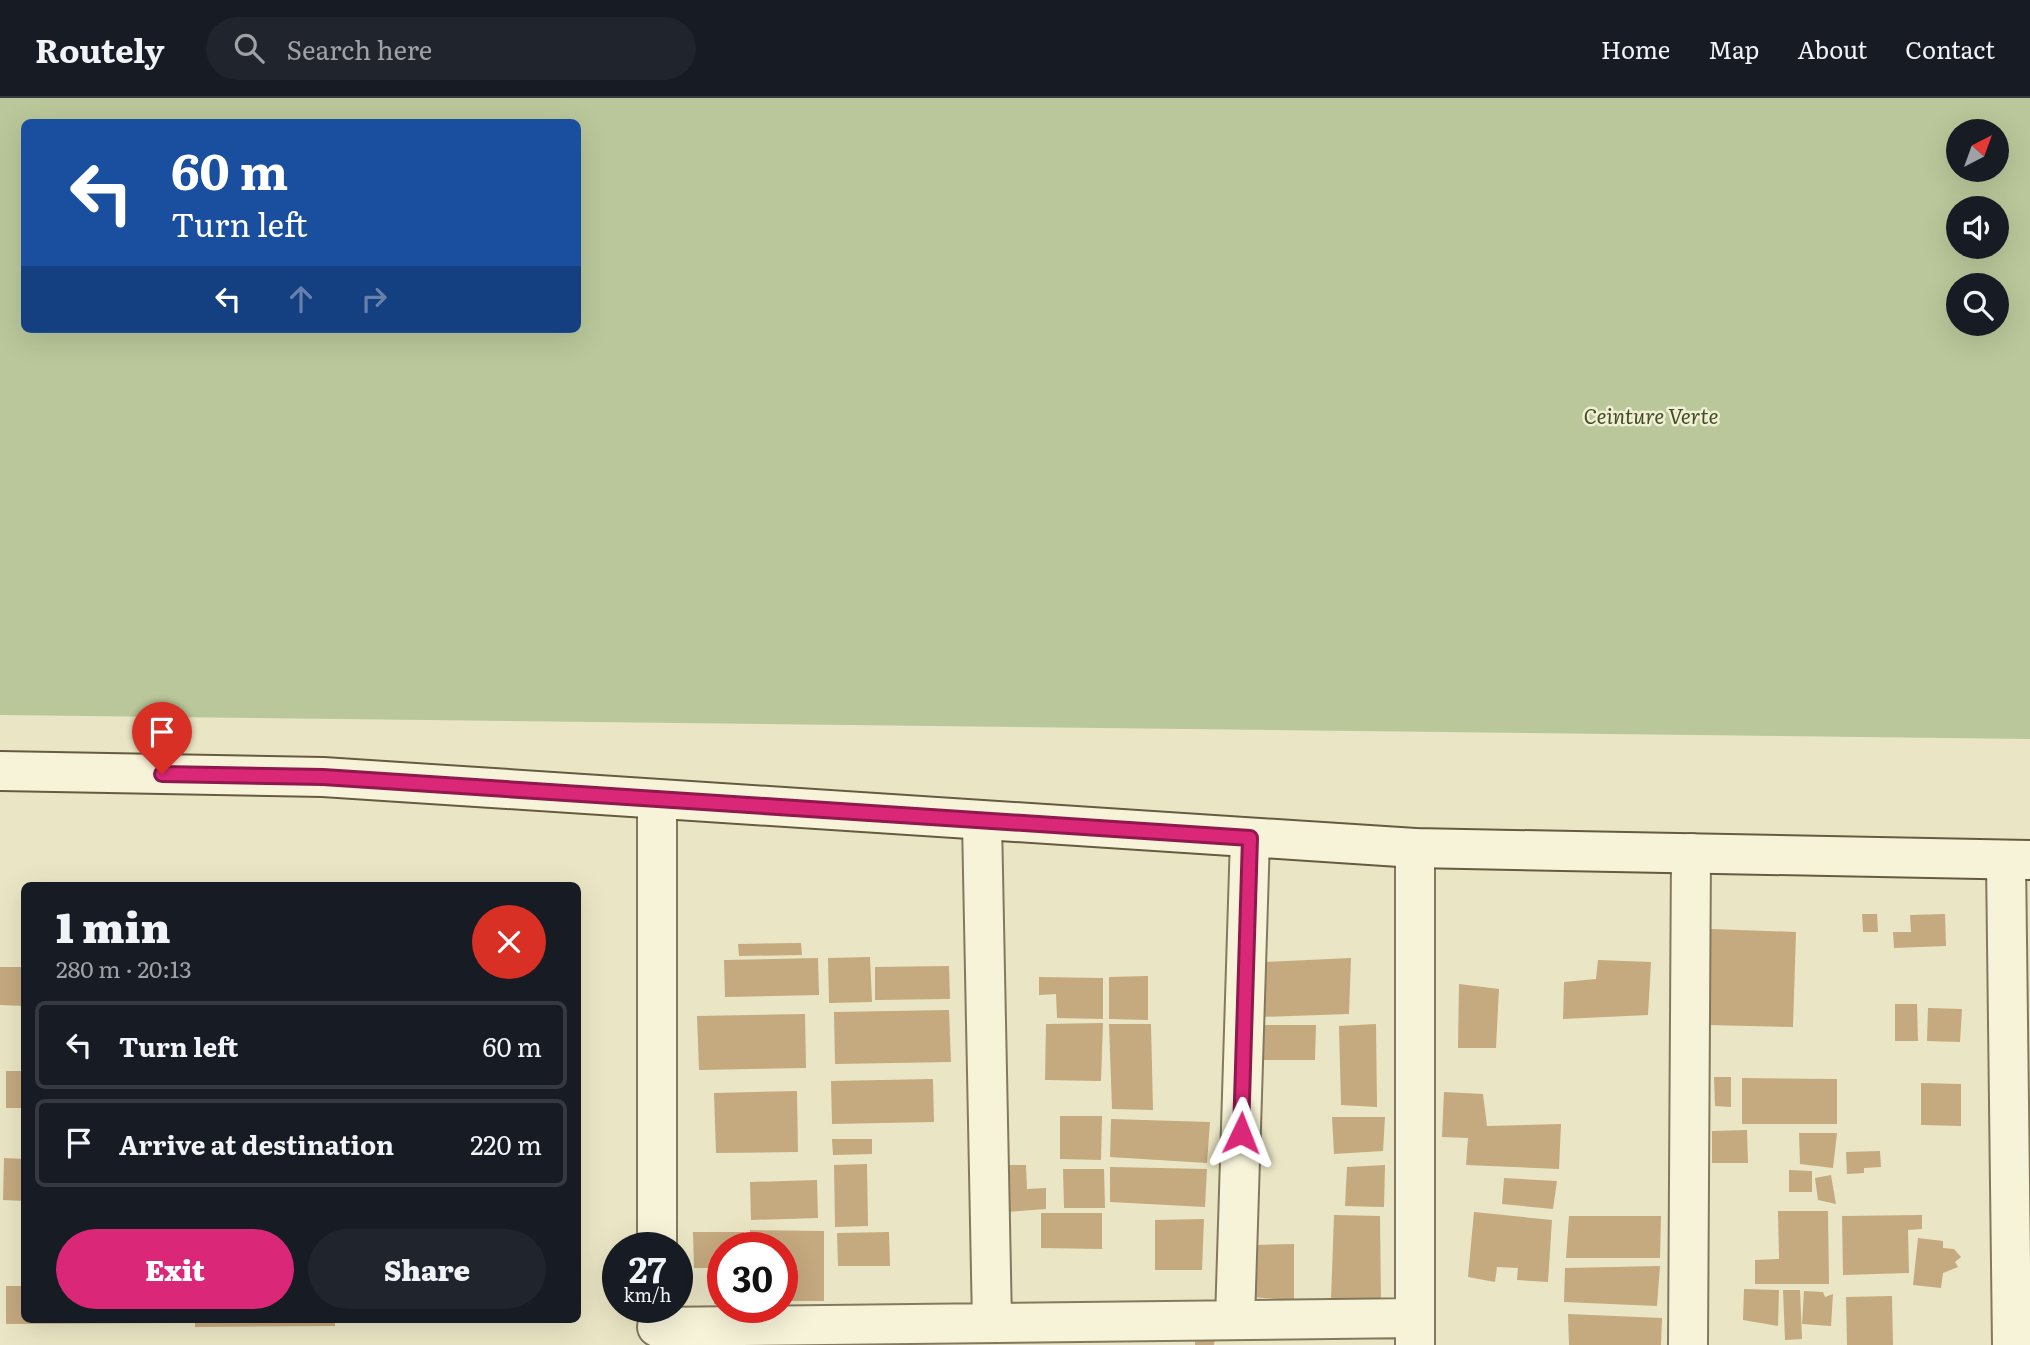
<!DOCTYPE html>
<html lang="en">
<head>
<meta charset="utf-8">
<style>
  body { margin:0; font-family:Literata,serif; background:#20242c; color:#f1f3f6; height:100vh; display:flex; flex-direction:column; font-size:26px; white-space:nowrap }
  * { box-sizing:border-box; margin:0 }
  p { font-size:23px; color:#9ea1a6 }
  .icon { flex:none; width:38px; height:38px; fill:none; stroke:currentColor; stroke-width:2; stroke-linecap:round; stroke-linejoin:round }
  .map { position:relative; flex:1; overflow:hidden }
  .details { position:absolute; left:21px; top:784px; width:560px; height:441px; display:flex; flex-direction:column; background:#171b24; border-radius:10px; box-shadow:0 7px 28px #0002 }
  .details>* { flex:none }
  .top-card { position:absolute; left:21px; top:21px; width:560px; height:214px; border-radius:10px; box-shadow:0 7px 28px #0002; background:#1a4fa0; color:#fff; overflow:hidden }
  .needle { width:46px; rotate:41deg }
  .fabs { position:absolute; left:1946px; top:21px; display:grid; gap:14px }
  .fabs a { display:grid; place-items:center; width:63px; height:63px; border-radius:50%; background:#171b24; box-shadow:0 7px 28px #0002; font-size:35px }
  .speed { position:absolute; left:602px; top:1134px; display:flex; gap:14px; font-size:35px; font-weight:700; text-align:center }
  .speed>* { display:grid; place-content:center; width:91px; height:91px; border-radius:50%; background:#171b24; box-shadow:0 7px 28px #0002; line-height:1 }
  .speed small { font-size:18px; font-weight:400 }
  .speed .limit { border:10px solid #d22; background:#fff; color:#111 }
  .pin { position:absolute; display:grid; place-items:center; width:60px; height:60px; color:#fff; margin:-72px -30px; border-radius:50% 50% 50% 0; rotate:-45deg; box-shadow:0 0 7px #0007 }
  .pin .icon { rotate:45deg }
  .me { position:absolute; width:77px; margin:-38px; rotate:2deg; stroke-linejoin:round; filter:drop-shadow(0 0 5px #0008) }
  .turn { display:flex; align-items:center; gap:24px; height:147px; padding:0 35px; font-size:32px }
  .turn .icon { width:91px; height:91px; stroke-width:2.5 }
  .turn b { display:block; font-size:49px; line-height:60px }
  .lanes { display:flex; align-items:center; height:66px; padding:0 35px; background:#0003; justify-content:center; gap:35px; direction:ltr }
  .lanes .off { opacity:.35 }
  .round { display:grid; place-items:center; flex:none; width:74px; height:74px; border-radius:37px; background:#20242c }
  .overview { display:flex; align-items:center; justify-content:space-between; height:119px; padding:0 35px }
  h1 { font-size:42px; font-weight:800; line-height:52px }
  .primary-button { display:flex; gap:14px; margin-top:auto; padding:14px 35px }
  .primary-button a { flex:1; height:80px; border-radius:42px; background:#db2777; color:#fff; font-size:28px; font-weight:800; line-height:80px; text-align:center }
  .primary-button a+a { background:#20242c; color:#f1f3f6 }
  ul { padding:0; list-style:none }
  li { display:flex; align-items:center; gap:21px; height:88px; margin:0 14px 10px; padding:0 21px; border:4px solid #363941; border-radius:10px }
  li div { flex:1 }
  li b { display:block; font-size:26px }
  li em { font-style:normal }
  header { display:flex; align-items:center; gap:42px; box-sizing:border-box; height:98px; padding:0 35px; background:#171b24; border-bottom:2px solid #363941 }
  header strong { font-size:33px }
  nav { display:flex; gap:38px; margin-inline-start:auto; font-size:24px }
  .search { width:490px; height:63px; background:#20242c; display:flex; align-items:center; gap:18px; box-sizing:border-box; padding:0 24px; border-radius:38px; color:#9ea1a6; font-size:26px }
  .map>svg:first-child { display:block }
  .green { fill:#bac79a; fill-rule:evenodd }
  .building { fill:#c5a97f }
  .lines { fill:none; stroke-linecap:round; stroke-linejoin:round }
  .street-casing { stroke:#84795d; stroke-width:42 }
  .secondary-casing { stroke:#665a40; stroke-width:42 }
  .street { stroke:#f6f3d8; stroke-width:38 }
  .secondary { stroke:#f6f3d8; stroke-width:38 }
  .route-casing { stroke:#8e194d; stroke-width:18 }
  .route { stroke:#db2777; stroke-width:12 }
  .labels { text-anchor:middle; stroke-width:5; stroke-linejoin:round; paint-order:stroke }
  .park-label { font-size:21px; font-style:italic; fill:#3e5028; stroke:#f2efd4 }
</style>
</head>
<body>
<header>
<strong>Routely</strong>
<div class="search"><svg class="icon" aria-label="search" viewBox="0 0 24 24"><circle cx="10" cy="10" r="6"/><path d="M15 15l6 6"/></svg>Search here</div>
<nav><a>Home</a><a>Map</a><a>About</a><a>Contact</a></nav>
</header>
<div class="map">
<svg width="2030" height="1247" viewBox="0 0 2030 1247">
  <rect width="100%" height="100%" fill="#eae6c5"/>
  <!-- green -->
  <path class="green" d="M0 0H2030V641L0 617ZM24 24H578V231H24ZM1958 33H1997V72H1958ZM1958 110H1997V149H1958ZM1958 187H1997V226H1958Z"/>
  <!-- building -->
  <path class="building" d="M1862 816H1877L1878 834H1863Z
    M1945 816 1946 848 1894 850 1893 834H1911L1910 817Z
    M1711 831 1796 834 1793 929 1709 927Z
    M801 845 802 857 739 858 738 846Z
    M870 859 872 904 829 905 828 860Z
    M818 860 819 897 725 899 724 862Z
    M1351 860 1349 916 1259 919 1262 864Z
    M1598 862 1651 864 1648 917 1563 921 1564 884 1596 881Z
    M949 868 950 901 875 902V869Z
    M0 869H24V908L0 907Z
    M1148 878V922L1109 921V879Z
    M1039 879 1103 880V921L1057 920 1056 896 1039 897Z
    M1459 886 1499 891 1496 950H1458Z
    M1895 906H1917L1918 943H1895Z
    M1928 910 1962 911 1960 944 1927 943Z
    M949 912 951 964 835 966 834 914Z
    M805 916 806 970 699 972 697 918Z
    M1103 925 1101 983 1045 982 1046 926Z
    M1109 926H1151L1153 1012 1112 1011Z
    M1376 926 1377 1009 1341 1007 1339 928Z
    M1259 927H1316L1315 962H1259Z
    M6 973H24V1010H6Z
    M1714 979H1731V1009L1715 1008Z
    M1742 980 1837 981V1026H1742Z
    M933 981 934 1024 832 1026 831 983Z
    M1921 985 1961 986V1028L1921 1027Z
    M797 993 798 1054 716 1055 714 995Z
    M1444 994 1483 996 1487 1028 1561 1026 1559 1071 1466 1067 1468 1040 1442 1039Z
    M1060 1018H1102L1101 1062 1060 1061Z
    M1332 1019H1385L1383 1053 1334 1056Z
    M1111 1021 1210 1024 1207 1065 1110 1059Z
    M1747 1032 1748 1065H1712V1033Z
    M1799 1035H1837L1833 1070 1800 1066Z
    M832 1041H872V1056L833 1057Z
    M1880 1053 1881 1069 1864 1070V1075L1847 1076 1846 1054Z
    M4 1060 24 1061V1103L3 1102Z
    M867 1066 868 1128 835 1129 834 1067Z
    M1005 1067H1026L1027 1091 1046 1090V1111L1008 1114Z
    M1385 1067 1384 1109 1345 1108 1347 1069Z
    M1110 1069 1207 1071 1205 1109 1110 1104Z
    M1063 1071H1104L1105 1110H1064Z
    M1789 1072 1812 1073V1094H1789Z
    M1831 1077 1836 1106 1818 1102 1815 1080Z
    M1504 1080 1557 1083 1553 1111 1502 1106Z
    M817 1082 818 1120 751 1122 750 1084Z
    M1778 1113H1828L1829 1186H1755V1162L1779 1161Z
    M1474 1114 1552 1122 1548 1184 1517 1182 1518 1170 1497 1169 1495 1184 1468 1179Z
    M1041 1115H1102V1151L1041 1150Z
    M1334 1117 1380 1118 1381 1205 1331 1202Z
    M1922 1117V1131L1908 1132 1909 1175 1843 1177 1842 1118Z
    M1569 1118H1661L1660 1160H1566Z
    M1204 1121 1202 1172H1155V1122Z
    M750 1132 824 1133V1203H782V1150H750Z
    M693 1134H744L745 1150H723V1170H694Z
    M889 1134 890 1168H838L837 1135Z
    M1918 1140 1943 1143V1150L1954 1151 1961 1159 1955 1164 1958 1169 1943 1175 1941 1190 1913 1187Z
    M1294 1146V1202L1248 1199 1252 1147Z
    M1660 1168 1657 1208 1564 1204 1565 1170Z
    M713 1176H723V1186H713Z
    M6 1188H24V1222H185V1225L6 1226Z
    M715 1189H723V1207L714 1206Z
    M1744 1191 1779 1192 1778 1228 1743 1222Z
    M1783 1192H1800L1802 1241 1785 1242Z
    M1804 1193 1823 1194 1825 1199 1833 1196 1831 1228 1802 1226Z
    M1892 1198 1893 1247H1847L1846 1199Z
    M1568 1216 1662 1220 1661 1247H1569Z
    M195 1222H335V1228L195 1229Z
    M1215 1240 1214 1247H1195V1241Z"/>
  <g class="lines">
    <defs>
      <path id="street" d="M982 724 992 1225
        M2006 762 2012 1247
        M657 1150V702
        M1235 1222 1250 740
        M657 1229 1415 1220
        M1415 1247V750
        M1688 1247 1691 755"/>
      <path id="secondary" d="M0 673 323 679 1415 750 2030 762"/>
    </defs>
    <!-- street casing -->
    <use href="#street" class="street-casing"/>
    <!-- secondary casing -->
    <use href="#secondary" class="secondary-casing"/>
    <!-- street -->
    <use href="#street" class="street"/>
    <!-- secondary -->
    <use href="#secondary" class="secondary"/>
  </g>
  <g class="lines">
    <defs>
      <path id="route" d="M162 676 323 679 1250 740 1241 1035"/>
    </defs>
    <!-- route casing -->
    <use href="#route" class="route-casing"/>
    <!-- route -->
    <use href="#route" class="route"/>
  </g>
  <g class="labels">
    <!-- park labels -->
    <g class="park-label">
      <text x="1651" y="326">Ceinture Verte</text>
    </g>
  </g>
</svg>
<div class="fabs">
<a><svg class="needle" viewBox="-14 -14 28 28"><path d="M0-13l5 13h-10z" fill="#e53935"/><path d="M0 13l5-13h-10z" fill="#9ea1a6"/></svg></a>
<a><svg class="icon" aria-label="sound" viewBox="0 0 24 24"><path d="M4 9h4l5-4v14l-5-4H4zM17 9q2 3 0 6"/></svg></a>
<a><svg class="icon" aria-label="search" viewBox="0 0 24 24"><circle cx="10" cy="10" r="6"/><path d="M15 15l6 6"/></svg></a>
</div>
<div class="speed"><div>27<small>km/h</small></div><div class="limit">30</div></div>
<div class="pin" style="left:162px;top:676px;background:#d93025"><svg class="icon" aria-label="arrive" viewBox="0 0 24 24"><path d="M6 21V4h12l-3 4 3 4H6"/></svg></div>
<svg class="me" style="left:1241px;top:1035px" viewBox="-20 -20 40 40"><path d="M0-17L14 15 0 8-14 15z" fill="#db2777" stroke="#fff" stroke-width="4"/></svg>
<div class="top-card">
<div class="turn"><svg class="icon" aria-label="left" viewBox="0 0 24 24"><path d="M17 20v-9H6M10 6l-5 5 5 5"/></svg><div><b>60 m</b>Turn left</div></div>
<div class="lanes"><svg class="icon" aria-label="left" viewBox="0 0 24 24"><path d="M17 20v-9H6M10 6l-5 5 5 5"/></svg><svg class="icon off" aria-label="ahead" viewBox="0 0 24 24"><path d="M12 20V5M6 11l6-6 6 6"/></svg><svg class="icon off" aria-label="right" viewBox="0 0 24 24"><path d="M7 20v-9h11M14 6l5 5-5 5"/></svg></div>
</div>
<section class="details">
<div class="overview"><div><h1>1 min</h1><p>280 m · 20:13</p></div><a class="round" style="background:#d93025;color:#fff"><svg class="icon" aria-label="close" viewBox="0 0 24 24"><path d="M6 6l12 12M18 6L6 18"/></svg></a></div>
<ul>
<li><svg class="icon" aria-label="left" viewBox="0 0 24 24"><path d="M17 20v-9H6M10 6l-5 5 5 5"/></svg><div><b>Turn left</b></div><em>60 m</em></li>
<li><svg class="icon" aria-label="arrive" viewBox="0 0 24 24"><path d="M6 21V4h12l-3 4 3 4H6"/></svg><div><b>Arrive at destination</b></div><em>220 m</em></li>
</ul>
<div class="primary-button"><a>Exit</a><a>Share</a></div>
</section>
</div>
</body>
</html>
